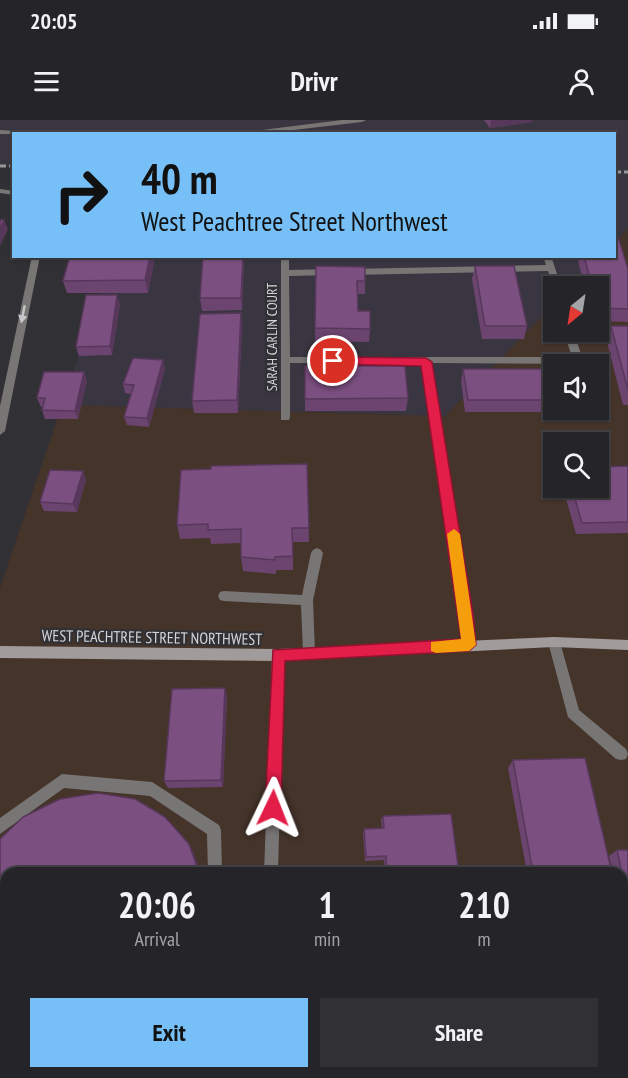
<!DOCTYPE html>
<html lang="en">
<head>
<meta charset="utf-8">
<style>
  body { margin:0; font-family:"PT Sans Narrow",sans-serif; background:#313034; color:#f1f3f6; height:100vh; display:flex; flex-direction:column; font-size:22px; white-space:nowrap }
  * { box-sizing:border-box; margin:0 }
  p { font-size:20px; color:#a3a4a8 }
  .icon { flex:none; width:33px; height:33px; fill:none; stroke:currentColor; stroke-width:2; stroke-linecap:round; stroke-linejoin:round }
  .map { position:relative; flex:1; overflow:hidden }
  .side { position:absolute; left:0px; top:747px; width:628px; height:212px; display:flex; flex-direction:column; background:#252428; border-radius:18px 18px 0 0; box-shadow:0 2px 4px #0004,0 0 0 2px #424145 }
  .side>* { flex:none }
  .top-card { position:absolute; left:12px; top:12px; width:604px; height:126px; border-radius:0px; box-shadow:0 2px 4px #0004,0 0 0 2px #424145; background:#77bff7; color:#111; overflow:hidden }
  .needle { width:39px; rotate:210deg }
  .buttons { position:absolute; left:543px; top:156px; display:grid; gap:12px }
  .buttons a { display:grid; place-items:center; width:66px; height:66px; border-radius:0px; background:#252428; box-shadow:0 2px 4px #0004,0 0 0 2px #424145; font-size:30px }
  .pin { position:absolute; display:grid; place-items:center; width:51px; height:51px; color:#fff; margin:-26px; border:3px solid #fff; border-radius:50%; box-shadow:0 2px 6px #0007 }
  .me { position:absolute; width:66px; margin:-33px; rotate:2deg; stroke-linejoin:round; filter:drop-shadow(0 0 4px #0008) }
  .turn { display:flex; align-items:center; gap:21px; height:126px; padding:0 30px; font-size:27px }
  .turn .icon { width:78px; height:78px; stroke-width:2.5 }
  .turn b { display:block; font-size:42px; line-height:51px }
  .eta { display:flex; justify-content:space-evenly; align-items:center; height:102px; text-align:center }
  .eta b { font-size:36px; font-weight:800; line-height:42px }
  .primary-button { display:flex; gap:12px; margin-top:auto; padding:12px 30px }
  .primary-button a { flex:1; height:69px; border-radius:0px; background:#77bff7; color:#111; font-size:24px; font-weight:800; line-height:69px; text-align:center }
  .primary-button a+a { background:#313034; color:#f1f3f6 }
  .status { display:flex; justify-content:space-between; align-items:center; height:42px; padding:0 30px; background:#252428; direction:ltr }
  .status svg { height:16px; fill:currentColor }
  header { display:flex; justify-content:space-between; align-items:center; height:78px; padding:0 30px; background:#252428; font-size:27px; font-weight:800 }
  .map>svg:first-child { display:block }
  .built { fill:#393641 }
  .industrial { fill:#45342a; fill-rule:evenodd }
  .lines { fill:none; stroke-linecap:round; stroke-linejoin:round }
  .lane { fill:#787575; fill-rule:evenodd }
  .street { fill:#787575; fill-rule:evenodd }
  .secondary { fill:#a19c9b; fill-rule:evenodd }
  .rail { stroke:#98979a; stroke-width:3; stroke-dasharray:6 3; stroke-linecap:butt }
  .wall { fill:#6b446f }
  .shaded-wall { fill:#57375a }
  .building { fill:#7c4f81; stroke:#57375a; stroke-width:1.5 }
  .oneway { fill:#c7c6c8 }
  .route { fill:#e11d48; stroke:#92132f; stroke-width:1.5 }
  .slow { fill:#f59e0b }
  .labels { text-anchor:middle; stroke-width:4.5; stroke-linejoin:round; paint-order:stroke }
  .far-street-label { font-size:14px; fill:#d5d4d7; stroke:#313035 }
  .street-label { font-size:16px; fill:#d5d4d7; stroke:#313035 }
</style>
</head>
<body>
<div class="status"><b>20:05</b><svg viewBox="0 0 49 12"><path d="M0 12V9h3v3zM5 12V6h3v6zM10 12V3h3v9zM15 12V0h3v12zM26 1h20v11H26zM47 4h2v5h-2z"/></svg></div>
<header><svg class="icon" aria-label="menu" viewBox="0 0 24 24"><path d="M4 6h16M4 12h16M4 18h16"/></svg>Drivr<svg class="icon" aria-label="person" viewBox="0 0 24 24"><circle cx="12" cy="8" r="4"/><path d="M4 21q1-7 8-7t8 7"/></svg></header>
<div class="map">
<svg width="628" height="958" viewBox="0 0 628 958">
  <rect width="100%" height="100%" fill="#313035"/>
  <!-- built -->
  <path class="built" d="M0 0H628V108L615 122V14H14L13 45H0Z
    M111 137H600L571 166H554L553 185 445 296 62 285Z"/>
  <!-- industrial -->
  <path class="industrial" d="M628 108V958H0V468L62 285 445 296 553 185 554 212H598V166H571L600 137 615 136V122ZM554 244H598V290H554ZM554 322H598V368H554ZM6 753H622V952H6Z"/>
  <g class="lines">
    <!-- lane -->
    <path class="lane" d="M281 136H289V150L333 149 337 152 333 155 289 156 290 237H572L564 212H574L584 244 431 243 472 494 475 525 473 529 469 530 465 529 463 525 460 494 421 243H290V297L289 300H281Z
      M543 136H551L561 166 554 167 548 151 350 155 346 152 350 149 546 145Z
      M598 287 601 293 600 296H592L590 290H598Z
      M317 428 321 430 323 433 313 480 315 533 313 537 309 539 305 537 303 533 301 485 224 481 220 480 218 476 220 472 224 471 302 475 311 433 313 430Z
      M554 517 558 518 560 522 579 590 626 629 628 634 626 639 621 640 616 639 568 597 548 522 550 518Z
      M62 654 152 662 219 705 221 710 222 753H208L207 714 150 676 64 668 0 714V698Z
      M622 893H628V909H622Z
      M0 938 6 940V952H31L29 958H0Z
      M509 952H525L526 958H510Z"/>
    <!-- street -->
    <path class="street" d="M342 0H366L362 2 259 14H231Z
      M0 10 32 12 35 14H0Z
      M0 69 14 71V75L0 73Z
      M32 136H40L5 311 0 315V286Z
      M278 529 282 531 284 535 278 753H264L272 535 274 531Z
      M259 952H275V958H259Z"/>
    <!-- secondary -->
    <path class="secondary" d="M554 517 628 520V530L554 527 278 541 0 538V526L278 529Z"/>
    <!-- rail -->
    <path class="rail" d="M0 46H14
      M615 52H628"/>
  </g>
  <!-- wall -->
  <path class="wall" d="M484 0H533L532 2 490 8Z
    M70 136H153L154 142 148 173H67L63 161Z
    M244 136 242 190 202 191 200 178Z
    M577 136H615L628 149V202L598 201V166H584Z
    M316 146 365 161V174H357L358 191 370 209 369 222 315 221Z
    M475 146 527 206 524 219H482L472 159Z
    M120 184 112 235 79 236 76 227Z
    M241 193 242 206 238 293H194L192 281Z
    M611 206H628V285H623L606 218Z
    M163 240 165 249 149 307 127 305 124 297 131 274 125 273 123 264Z
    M305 246 408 278 406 291H305Z
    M463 249H554V290H566L565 292H465L461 262Z
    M84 252 87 261 78 299H45L42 290 43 287H41L37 278Z
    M307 344 309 422H293V450H276V454L243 451 241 437V423L211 424 210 418 180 419 177 405 211 349Z
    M628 347V413L576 414 563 368H598Z
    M83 351 86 360 77 392 44 391 40 382Z
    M225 568 227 577 223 667 168 668 164 661Z
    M513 640 612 753H527L508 648Z
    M383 696 458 753H385L384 740 365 741 363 714 364 709H382L381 700Z
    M617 730H628V802H623L622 799V753H613L609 736Z
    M605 952H622L628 958H606Z"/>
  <!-- shaded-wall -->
  <path class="shaded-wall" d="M491 0H533L532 2 490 8Z
    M4 100 8 109 0 126V110Z
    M150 136H153L154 142 148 173 145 160Z
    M243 136H244L242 190 241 178Z
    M117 175 120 184 112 235 110 226Z
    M241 193 242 206 238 293 237 280Z
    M163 240 165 249 149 307 147 298Z
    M84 252 87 261 78 299 75 291Z
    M83 351 86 360 77 392 73 384Z
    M225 568 227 577 223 667 221 660Z
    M189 724 193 731 201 753H199Z"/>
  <!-- building -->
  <path class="building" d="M0 100H4L0 110Z
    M615 107 628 149V189L598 188V166H592L584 136H615Z
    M70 136H150L145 160 63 161Z
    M203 136H243L241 178H200Z
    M316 146 365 147V161H357L358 191H370V209L315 208Z
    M475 146H514L527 206H485Z
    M86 175H117L110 226 76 227Z
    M241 193 237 280 192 281 200 194Z
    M611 206H628V270Z
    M133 238 163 240 147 298 124 297 134 265 123 264Z
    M305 246H405L408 278 305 279Z
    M463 249H554V280H468Z
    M44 252H84L75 291 42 290 45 278H37Z
    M307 344 309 408H292L293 436 275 437V440L241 437V409L208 410V404L177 405 181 350 211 349V346Z
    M628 346V402L582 403 572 368H598V347Z
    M50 350 83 351 73 384 40 382Z
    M225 568 221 660 164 661 172 569Z
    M585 638 612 753H533L513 640Z
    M98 673 135 679 165 697 189 724 199 753H6V920L4 919 0 915V719L23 697 60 679Z
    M451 694 459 753H387L386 736 366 737 364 709 384 708 383 696Z
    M617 730H628V780L622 753Z
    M622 933H628V958H617L616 952H622Z"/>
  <!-- one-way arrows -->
  <defs><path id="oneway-solid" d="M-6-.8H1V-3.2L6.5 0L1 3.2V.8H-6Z" transform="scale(1.5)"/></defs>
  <use class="oneway" href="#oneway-solid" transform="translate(23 194) rotate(101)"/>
  <!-- route -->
  <path class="route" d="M333 237 426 238 432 242 473 494 476 525 469 531 285 541 281 688 279 693 273 696 268 693 265 688 273 530 461 519 421 246 329 244V238Z"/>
  <!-- slow -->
  <path class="slow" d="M454 409 460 414 476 525 469 531 436 533 431 531V522L461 519 447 414Z"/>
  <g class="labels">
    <!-- far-street labels -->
    <g class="far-street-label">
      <text transform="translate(272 217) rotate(-90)" y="5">SARAH CARLIN COURT</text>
    </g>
    <!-- street labels -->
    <g class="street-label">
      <text transform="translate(152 517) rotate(1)" y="6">WEST PEACHTREE STREET NORTHWEST</text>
    </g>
  </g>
</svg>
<div class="buttons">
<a><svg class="needle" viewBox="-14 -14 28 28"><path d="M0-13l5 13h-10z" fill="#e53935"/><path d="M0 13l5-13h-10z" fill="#a3a4a8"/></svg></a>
<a><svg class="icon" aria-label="sound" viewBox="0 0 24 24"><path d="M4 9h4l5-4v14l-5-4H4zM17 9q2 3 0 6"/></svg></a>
<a><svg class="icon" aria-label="search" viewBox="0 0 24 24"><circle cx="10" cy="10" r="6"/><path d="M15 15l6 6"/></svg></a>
</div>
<div class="pin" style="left:333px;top:241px;background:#d93025"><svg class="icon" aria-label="arrive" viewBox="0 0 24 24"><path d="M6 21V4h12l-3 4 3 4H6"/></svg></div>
<svg class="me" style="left:273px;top:688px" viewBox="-20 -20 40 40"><path d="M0-17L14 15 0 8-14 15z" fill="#e11d48" stroke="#fff" stroke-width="4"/></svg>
<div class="top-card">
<div class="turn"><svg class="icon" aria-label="right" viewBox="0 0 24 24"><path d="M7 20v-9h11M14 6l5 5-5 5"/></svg><div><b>40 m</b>West Peachtree Street Northwest</div></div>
</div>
<section class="side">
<div class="eta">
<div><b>20:06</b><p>Arrival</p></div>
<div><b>1</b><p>min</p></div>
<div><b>210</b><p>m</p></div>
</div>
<div class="primary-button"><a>Exit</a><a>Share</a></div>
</section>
</div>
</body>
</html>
